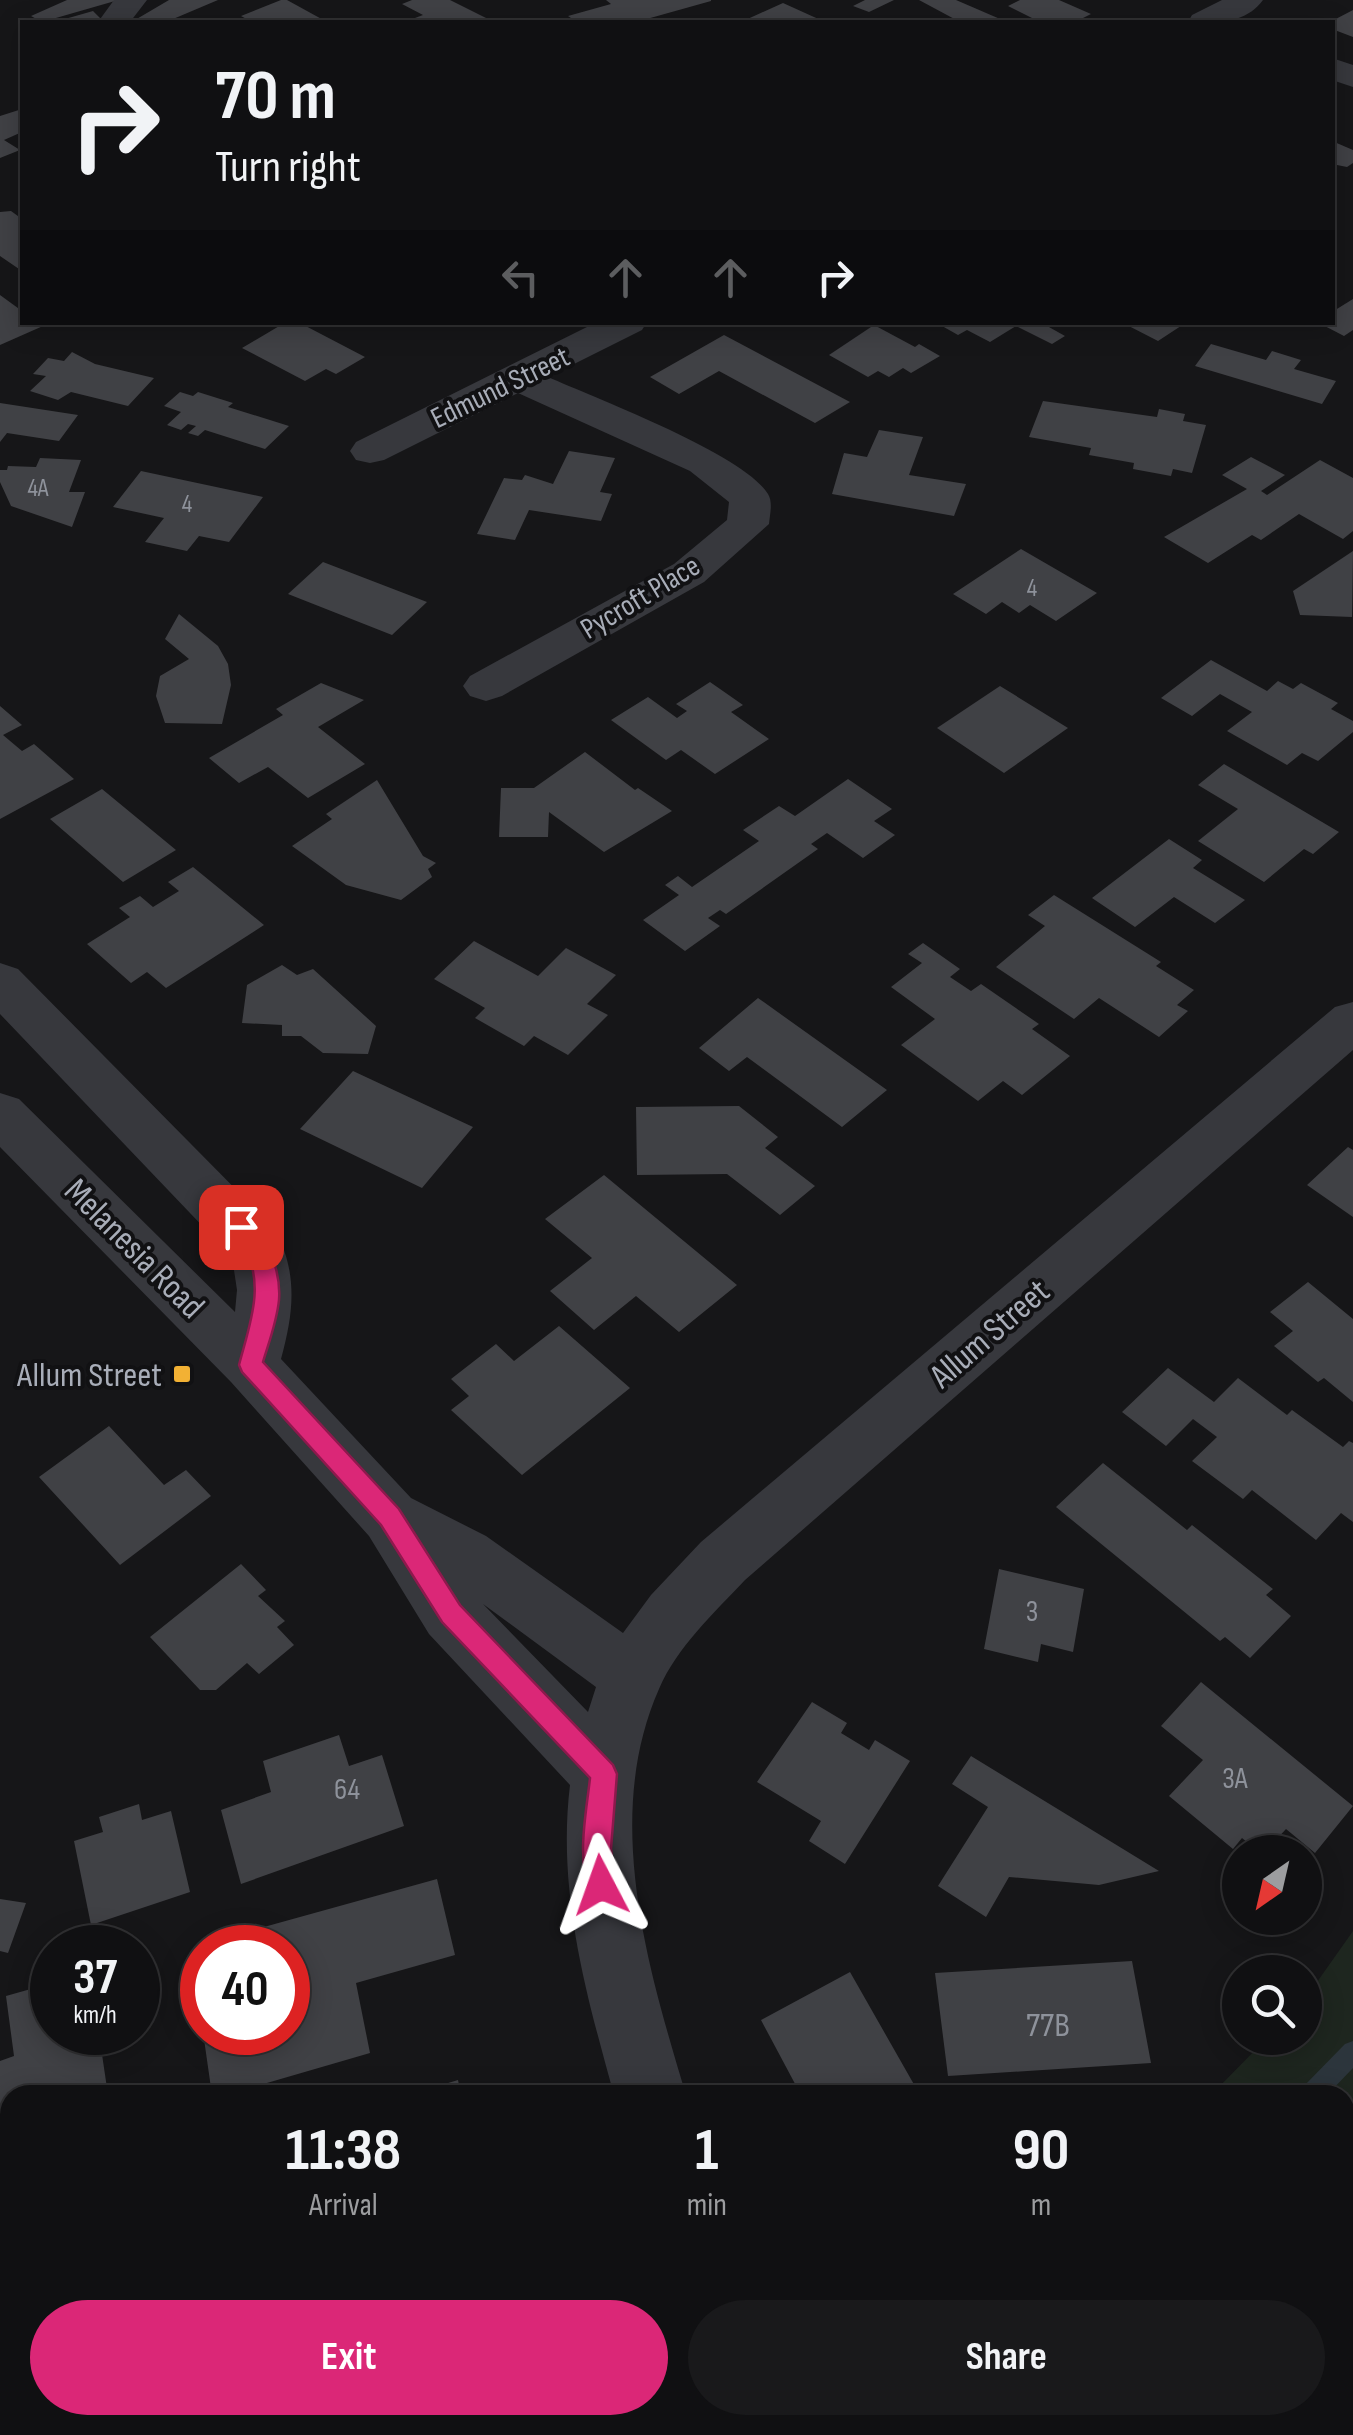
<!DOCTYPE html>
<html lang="en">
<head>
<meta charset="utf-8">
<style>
  body { margin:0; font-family:"Sofia Sans Condensed",sans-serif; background:#19191b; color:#f1f3f6; height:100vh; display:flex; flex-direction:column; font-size:38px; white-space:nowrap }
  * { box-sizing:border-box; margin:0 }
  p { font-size:32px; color:#9c9d9f }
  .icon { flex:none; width:55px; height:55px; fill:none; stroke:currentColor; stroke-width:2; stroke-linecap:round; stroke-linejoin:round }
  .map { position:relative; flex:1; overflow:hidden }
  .drawer { position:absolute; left:0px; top:2085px; width:1355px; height:350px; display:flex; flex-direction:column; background:#101012; border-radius:30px 30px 0 0; box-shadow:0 5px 25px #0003,0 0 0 2px #303032 }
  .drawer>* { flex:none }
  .banner { position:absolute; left:20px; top:20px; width:1315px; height:305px; border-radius:0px; box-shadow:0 5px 25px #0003,0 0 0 2px #303032; background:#101012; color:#f1f3f6; overflow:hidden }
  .needle { width:65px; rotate:214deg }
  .buttons { position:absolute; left:1222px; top:1835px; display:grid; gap:20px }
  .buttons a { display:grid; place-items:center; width:100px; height:100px; border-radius:50%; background:#101012; box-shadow:0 5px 25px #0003,0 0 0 2px #303032; font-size:50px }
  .speed { position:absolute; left:30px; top:1925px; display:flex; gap:20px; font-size:50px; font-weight:700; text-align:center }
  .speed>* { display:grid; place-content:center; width:130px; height:130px; border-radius:50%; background:#101012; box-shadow:0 5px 25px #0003,0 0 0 2px #303032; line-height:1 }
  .speed small { font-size:25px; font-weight:400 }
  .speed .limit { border:15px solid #d22; background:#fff; color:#111 }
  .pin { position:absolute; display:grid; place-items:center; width:85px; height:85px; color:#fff; margin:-42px; border-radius:20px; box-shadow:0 5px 15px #0006 }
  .me { position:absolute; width:110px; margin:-55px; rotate:356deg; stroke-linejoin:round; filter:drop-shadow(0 0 8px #0008) }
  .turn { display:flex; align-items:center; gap:35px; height:210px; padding:0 30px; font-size:45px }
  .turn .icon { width:130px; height:130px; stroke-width:2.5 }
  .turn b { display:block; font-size:70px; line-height:85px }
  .lanes { display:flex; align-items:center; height:95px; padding:0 30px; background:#0003; justify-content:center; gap:50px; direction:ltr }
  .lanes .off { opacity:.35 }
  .eta { display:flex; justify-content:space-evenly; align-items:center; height:170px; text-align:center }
  .eta b { font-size:60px; font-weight:700; line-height:70px }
  .action { display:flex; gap:20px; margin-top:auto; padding:20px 30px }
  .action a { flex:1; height:115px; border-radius:60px; background:#db2777; color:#fff; font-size:40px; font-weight:700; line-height:115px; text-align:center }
  .action a+a { background:#19191b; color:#f1f3f6 }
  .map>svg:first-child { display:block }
  .green { fill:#1e261f }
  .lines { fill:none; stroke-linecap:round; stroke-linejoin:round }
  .stream { fill:#2c353c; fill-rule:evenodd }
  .building { fill:#404145 }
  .minor { fill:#37383d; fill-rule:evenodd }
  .route { fill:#db2777; stroke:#8e194d; stroke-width:2.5 }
  .poi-dot { fill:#f2b134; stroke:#111113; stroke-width:4 }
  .labels { text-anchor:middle; stroke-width:8; stroke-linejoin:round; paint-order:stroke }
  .far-number-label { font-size:25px; fill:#8e929b }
  .far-street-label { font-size:30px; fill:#a8adb8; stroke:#111113 }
  .number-label { font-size:30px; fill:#8e929b }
  .street-label { font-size:35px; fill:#a8adb8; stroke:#111113 }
  .poi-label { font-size:35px; fill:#a8adb8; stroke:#111113; text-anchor:end }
  .near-number-label { font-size:35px; fill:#8e929b }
</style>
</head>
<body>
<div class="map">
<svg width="1353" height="2435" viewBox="0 0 1353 2435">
  <rect width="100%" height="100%" fill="#161618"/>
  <!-- green -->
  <path class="green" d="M1353 1931V2435H1187L1174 2425H1345V2095H1211L1267 2038H1305V1999Z"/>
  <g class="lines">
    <!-- stream -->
    <path class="stream" d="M1353 2041V2068L1327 2095H1300L1303 2087 1345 2044Z"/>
  </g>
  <!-- building -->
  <path class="building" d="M67 0H115V1L42 22 31 16Z
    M169 0H218L166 22 135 20Z
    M281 0H287L327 22H252L241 16Z
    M412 0H450L494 22H415L420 21 415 18 423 15 402 4Z
    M606 0H711V1L636 22H577L568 16 611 4Z
    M865 0H894L869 12 853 6Z
    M919 0H956L1007 22H960Z
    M1020 0H1059L1091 14 1075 22H1040L1008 6Z
    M783 3 825 22H741Z
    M1353 10V37L1332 29V21Z
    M93 11 103 21 58 22V21Z
    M22 109V132L4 140 20 150 0 158V116Z
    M1332 141 1353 150V163L1347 167 1332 164Z
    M11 211 22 219V268L19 269 0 256V212Z
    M0 295 22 311V322L43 326 0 345Z
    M1353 299V330L1344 336 1317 322H1332V312Z
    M286 322H298L365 357 336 374 326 369 305 381 242 348Z
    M935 322H1040L1065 336 1052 344 1016 326 990 342 967 330 958 335Z
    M1121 322H1187L1158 341Z
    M874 325 915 347 919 344 940 356 911 373 903 368 889 377 878 371 868 377 829 355Z
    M724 335 850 402 815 423 719 371 679 394 650 377Z
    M1211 344 1266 360 1272 351 1301 360 1294 369 1336 381 1322 404 1195 366Z
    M72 352 95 364 154 378 128 406 71 392 58 400 30 391 46 376 33 374 48 358 64 361Z
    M180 392 193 396 198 392 233 403 228 407 289 426 265 449 205 430 198 436 188 433 196 426 188 424 181 430 167 425 181 412 164 406Z
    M1043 401 1157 417 1159 409 1185 414 1183 421 1206 425 1192 473 1173 469 1171 476 1133 469 1134 463 1089 455 1091 448 1029 437Z
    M0 403 78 415 59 441 7 433 0 442Z
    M879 430 923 437 909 475 966 484 954 516 832 494 844 453 867 457Z
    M569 451 615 458 600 492 612 494 601 521 529 510 515 540 477 534 504 478 522 480 525 475 553 484Z
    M1251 457 1285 475 1261 491 1267 495 1320 460 1353 478V531L1343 539 1299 514 1261 540 1252 535 1208 563 1164 537 1247 489 1222 475Z
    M40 458 81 460 69 492H85L72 527 11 506 0 482V470H7L8 466 36 467Z
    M141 471 263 497 229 542 199 536 187 551 145 542 164 518 113 507Z
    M1021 549 1097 593 1056 621 1030 605 1019 613 1002 602 986 614 953 594Z
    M1353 551 1352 617 1300 615 1293 591Z
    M323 562 427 602 392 635 288 594Z
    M179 614 218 646 228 664 231 685 222 724 165 723 156 696 160 676 189 659 165 639Z
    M1211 660 1267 691 1278 681 1293 689 1301 683 1338 703 1331 709 1353 721V732L1318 761 1302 753 1287 765 1227 731 1252 712 1220 694 1192 716 1161 698Z
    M710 682 743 705 731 712 769 739 715 774 681 750 666 760 611 720 648 697 677 718 687 711 676 704Z
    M321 683 364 700 318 727 365 764 308 798 268 767 239 783 209 758 283 715 276 709Z
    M1000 686 1068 728 1004 773 937 728Z
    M0 706 22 725 3 735 22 751 34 744 74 779 0 819Z
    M585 752 635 790 638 788 672 811 604 852 549 812 548 837H499L501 788H534Z
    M1224 764 1339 832 1313 854 1304 849 1264 882 1198 841 1238 809 1198 785Z
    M848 779 892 809 874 821 895 835 863 858 827 833 811 844 818 849 726 914 720 910 708 918 720 926 685 951 643 920 679 895 665 885 678 876 692 887 759 841 743 830 779 806 795 816Z
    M377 780 423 856 436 863 428 869 432 877 401 900 346 885 292 846 332 819 326 814Z
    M102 789 176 850 123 882 50 819Z
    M1169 839 1202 860 1193 868 1245 900 1215 923 1174 897 1135 927 1092 898Z
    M193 867 264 925 166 988 147 972 131 983 87 944 130 917 119 908 140 896 153 907 179 891 168 882Z
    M1054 895 1161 962 1156 966 1194 990 1177 1005 1188 1011 1159 1037 1099 998 1074 1019 996 967 1045 926 1028 915Z
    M474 941 538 976 566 948 616 975 587 1004 608 1015 568 1055 534 1036 524 1046 475 1018 485 1008 434 979Z
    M923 943 960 969 950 977 971 991 981 984 1039 1024 1032 1029 1070 1056 1022 1095 1003 1081 978 1101 901 1045 935 1019 891 987 922 963 908 954Z
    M282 965 297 975 313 969 376 1026 368 1054 323 1053 301 1036H282V1025L242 1023 247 985Z
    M758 998 887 1090 842 1127 747 1057 729 1071 699 1048Z
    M353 1071 473 1127 422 1188 300 1129Z
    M739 1106 778 1137 765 1148 815 1186 780 1215 727 1174 637 1175 636 1107Z
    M1348 1147 1353 1150V1217L1307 1185Z
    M604 1175 737 1285 679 1332 636 1296 594 1330 550 1291 592 1258 545 1219Z
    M1308 1282 1353 1319V1402L1324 1378 1318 1382 1274 1346 1293 1331 1270 1312Z
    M559 1326 630 1388 522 1475 451 1410 469 1396 451 1379 496 1344 514 1361Z
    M1168 1368 1214 1402 1238 1378 1287 1415 1292 1410 1343 1447 1349 1441 1353 1443V1522L1341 1513 1316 1540 1252 1490 1243 1499 1192 1461 1217 1437 1193 1419 1166 1446 1122 1412Z
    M109 1426 164 1485 186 1470 211 1496 120 1565 39 1477Z
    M1103 1463 1187 1530 1192 1525 1273 1589 1266 1595 1291 1616 1250 1658 1225 1637 1220 1641 1056 1507Z
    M241 1564 266 1590 258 1596 285 1621 277 1627 294 1645 259 1674 247 1663 216 1690H200L150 1637Z
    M999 1569 1084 1589 1073 1652 1041 1644 1038 1662 984 1649Z
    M1201 1682 1353 1806 1315 1853 1286 1829 1265 1852H1259L1242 1838 1233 1849 1169 1796 1203 1760 1161 1726Z
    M812 1702 847 1723 841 1733 869 1750 875 1740 910 1761 845 1864 809 1841 821 1821 757 1782Z
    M339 1735 349 1766 382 1755 404 1826 241 1884 221 1810 271 1792 263 1761Z
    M971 1756 1159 1871 1099 1885 1009 1877 986 1917 938 1886 988 1807 952 1784Z
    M139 1804 142 1820 171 1811 190 1892 91 1925 74 1841 103 1832 99 1817Z
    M437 1879 455 1955 356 1983 370 2053 226 2095H212L203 2032H288V1948H226L224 1938Z
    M0 1899 26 1903 8 1953 0 1951Z
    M1132 1961 1151 2063 948 2076 935 1973Z
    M850 1972 920 2095H801L761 2020Z
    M52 1983V2032L99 2034 108 2095H10V2140L0 2143V2061L14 2056 6 1996Z
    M458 2080 461 2095H412V2094Z
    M408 2425H562L571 2435H416Z
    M987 2425H1083L1087 2435H991Z"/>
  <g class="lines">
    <!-- minor -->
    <path class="minor" d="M114 0H147L130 22H98Z
      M1222 0H1263C1246 24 1213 24 1188 22L1192 15Z
      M1332 58 1353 65V87L1332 80Z
      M597 322H647L642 330 548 377C595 398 744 454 768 494 773 502 770 514 769 524L704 582 502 696 486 701 470 696 463 686 470 676 674 564 727 520 729 502 690 471 518 393 384 460 370 463 356 460 350 451 356 442Z
      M0 963 18 969 275 1229C298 1274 294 1311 281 1359L411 1498 486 1536 623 1633 651 1595 701 1542 1335 1007 1353 1002V1050L745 1580C714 1613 677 1647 659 1689 602 1818 648 1968 686 2095H614C586 1993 557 1892 570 1785L429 1634 369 1536 231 1382 0 1147V1093L19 1099 235 1312 237 1290 232 1257 0 1014ZM483 1604 596 1687 588 1712Z
      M711 2425H789L792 2435H714Z"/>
  </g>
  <!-- route -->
  <path class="route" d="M241 1218C268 1227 281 1275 279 1300 277 1321 269 1342 263 1362L399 1509 460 1605 613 1765 617 1774 611 1849 615 1885 611 1895 601 1899 591 1895C576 1859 586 1815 590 1778L442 1622 381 1525 242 1372 239 1365C249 1326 266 1285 244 1247 239 1240 234 1235 230 1227Z"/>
  <!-- markers -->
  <rect class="poi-dot" x="172" y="1364" width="20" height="20" rx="5"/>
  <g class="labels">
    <!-- far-number labels -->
    <g class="far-number-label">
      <text x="38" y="496">4A</text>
      <text x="187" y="512">4</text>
      <text x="1032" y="596">4</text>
    </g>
    <!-- far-street labels -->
    <g class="far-street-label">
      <text transform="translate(500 387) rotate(-26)" y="10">Edmund Street</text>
      <text transform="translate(640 597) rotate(-31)" y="10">Pycroft Place</text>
    </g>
    <!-- number labels -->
    <g class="number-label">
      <text x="1032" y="1621">3</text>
      <text x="1235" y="1788">3A</text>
      <text x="347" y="1799">64</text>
    </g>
    <!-- street labels -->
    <g class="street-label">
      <text transform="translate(135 1248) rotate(45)" y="12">Melanesia Road</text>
      <text transform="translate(989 1333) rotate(-41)" y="12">Allum Street</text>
    </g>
    <!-- poi labels -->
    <g class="poi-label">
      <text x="162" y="1386">Allum Street</text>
    </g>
    <!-- near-number labels -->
    <g class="near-number-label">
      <text x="1048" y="2036">77B</text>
    </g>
  </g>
</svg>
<div class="buttons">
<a><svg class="needle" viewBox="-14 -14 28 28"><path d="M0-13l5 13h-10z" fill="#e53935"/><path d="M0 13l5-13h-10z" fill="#9c9d9f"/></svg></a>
<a><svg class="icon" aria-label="search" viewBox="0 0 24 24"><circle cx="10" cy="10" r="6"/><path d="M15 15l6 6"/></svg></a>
</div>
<div class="speed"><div>37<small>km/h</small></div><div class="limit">40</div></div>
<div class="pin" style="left:241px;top:1227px;background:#d93025"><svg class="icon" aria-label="arrive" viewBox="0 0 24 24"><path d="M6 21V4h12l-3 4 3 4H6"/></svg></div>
<svg class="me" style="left:601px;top:1885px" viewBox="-20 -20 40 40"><path d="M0-17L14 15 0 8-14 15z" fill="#db2777" stroke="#fff" stroke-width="4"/></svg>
<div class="banner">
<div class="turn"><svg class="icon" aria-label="right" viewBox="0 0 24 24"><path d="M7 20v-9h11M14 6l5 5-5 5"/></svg><div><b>70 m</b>Turn right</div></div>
<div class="lanes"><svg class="icon off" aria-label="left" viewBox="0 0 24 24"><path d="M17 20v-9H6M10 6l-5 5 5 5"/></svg><svg class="icon off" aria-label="ahead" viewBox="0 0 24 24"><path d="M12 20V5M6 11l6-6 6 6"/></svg><svg class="icon off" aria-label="ahead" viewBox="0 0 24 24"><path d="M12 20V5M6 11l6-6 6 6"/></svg><svg class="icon" aria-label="right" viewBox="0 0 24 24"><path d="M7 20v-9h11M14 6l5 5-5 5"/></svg></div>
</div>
<section class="drawer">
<div class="eta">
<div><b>11:38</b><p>Arrival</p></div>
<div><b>1</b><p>min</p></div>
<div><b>90</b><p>m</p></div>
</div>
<div class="action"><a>Exit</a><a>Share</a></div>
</section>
</div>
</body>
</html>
